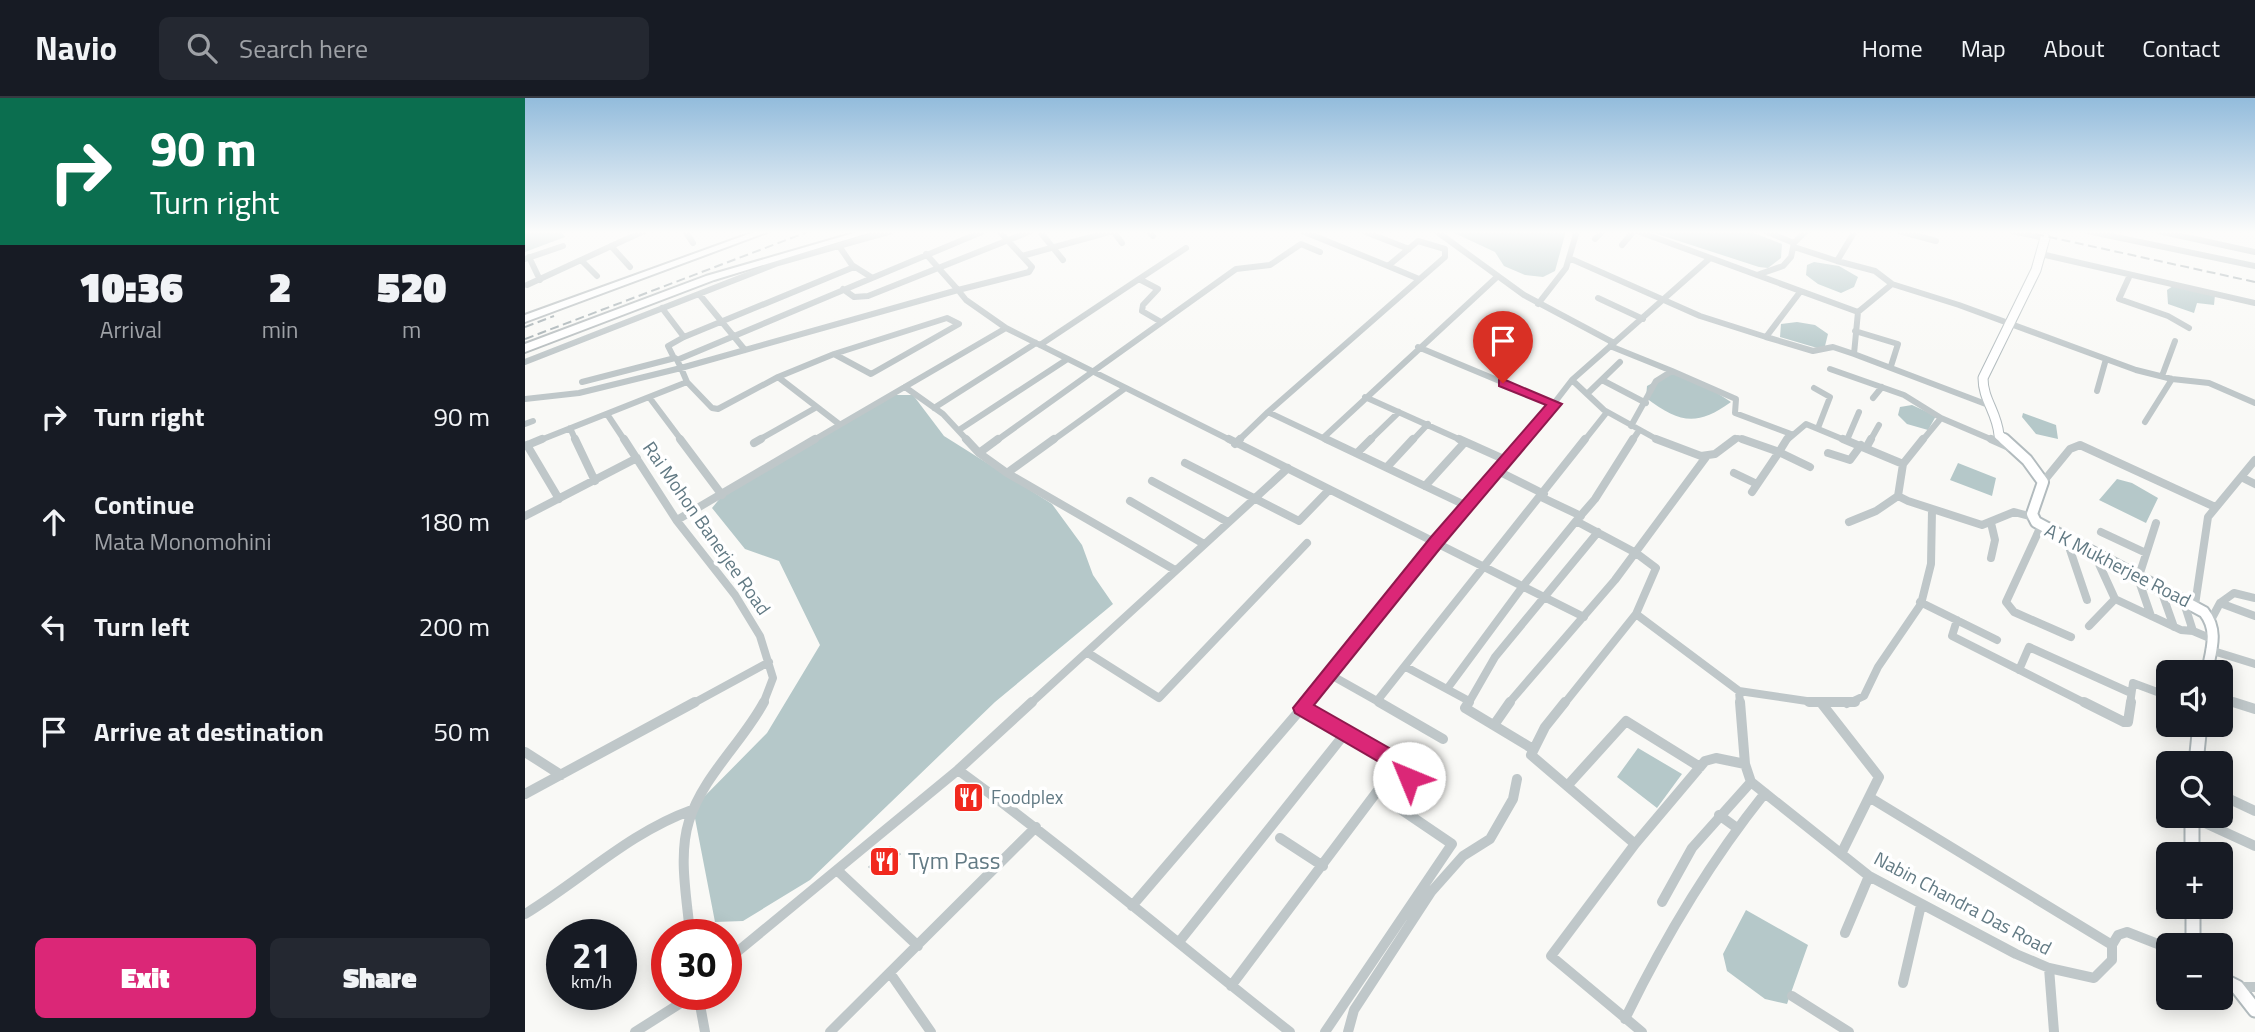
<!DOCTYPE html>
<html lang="en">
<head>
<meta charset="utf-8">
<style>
  body { margin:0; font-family:"Titillium Web",sans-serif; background:#242831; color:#f1f3f6; height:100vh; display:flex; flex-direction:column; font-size:26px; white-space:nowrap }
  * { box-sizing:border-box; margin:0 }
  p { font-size:23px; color:#9ea1a6 }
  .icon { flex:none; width:38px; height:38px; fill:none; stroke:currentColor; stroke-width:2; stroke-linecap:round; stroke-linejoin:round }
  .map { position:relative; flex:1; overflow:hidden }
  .side { display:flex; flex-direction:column; background:#171b24; width:525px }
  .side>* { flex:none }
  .guide { background:#0b6e4f; color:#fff; overflow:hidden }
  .buttons { position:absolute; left:1631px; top:562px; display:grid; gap:14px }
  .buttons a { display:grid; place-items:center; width:77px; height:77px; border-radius:10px; background:#171b24; box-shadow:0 4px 18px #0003; font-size:35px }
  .speed { position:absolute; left:21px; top:821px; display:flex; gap:14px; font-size:35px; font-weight:700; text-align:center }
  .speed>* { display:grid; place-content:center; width:91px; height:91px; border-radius:50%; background:#171b24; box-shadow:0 4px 18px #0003; line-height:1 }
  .speed small { font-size:18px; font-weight:400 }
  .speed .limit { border:10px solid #d22; background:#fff; color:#111 }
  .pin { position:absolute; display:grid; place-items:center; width:60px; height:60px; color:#fff; margin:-72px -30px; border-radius:50% 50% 50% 0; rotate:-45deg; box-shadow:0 0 7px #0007 }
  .pin .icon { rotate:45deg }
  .me { position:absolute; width:77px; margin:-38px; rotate:315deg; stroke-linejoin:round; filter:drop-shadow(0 0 5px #0008) }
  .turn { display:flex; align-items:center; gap:24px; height:147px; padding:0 35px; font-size:32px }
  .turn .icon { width:91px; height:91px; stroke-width:2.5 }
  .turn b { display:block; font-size:49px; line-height:60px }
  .eta { display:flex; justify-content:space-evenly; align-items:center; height:119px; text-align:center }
  .eta b { font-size:42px; font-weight:800; line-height:49px }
  .action { display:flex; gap:14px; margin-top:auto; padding:14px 35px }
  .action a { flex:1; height:80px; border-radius:10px; background:#db2777; color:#fff; font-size:28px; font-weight:800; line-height:80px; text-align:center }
  .action a+a { background:#242831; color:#f1f3f6 }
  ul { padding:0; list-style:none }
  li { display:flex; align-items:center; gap:21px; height:105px; padding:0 35px }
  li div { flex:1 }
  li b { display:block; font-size:26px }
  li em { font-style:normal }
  header { display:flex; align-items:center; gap:42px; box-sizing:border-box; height:98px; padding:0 35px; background:#171b24; border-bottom:2px solid #363941 }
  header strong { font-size:33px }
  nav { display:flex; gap:38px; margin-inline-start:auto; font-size:24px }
  .search { width:490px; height:63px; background:#242831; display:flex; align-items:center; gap:18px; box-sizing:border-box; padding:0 24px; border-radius:10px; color:#9ea1a6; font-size:26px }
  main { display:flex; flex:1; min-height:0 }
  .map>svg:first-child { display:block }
  .water { fill:#b5c8c9 }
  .building { fill:#a6b3b7 }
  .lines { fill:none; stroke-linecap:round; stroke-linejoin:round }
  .secondary-far2-casing { stroke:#b2bbbe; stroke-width:11 }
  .secondary-far1-casing { stroke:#b2bbbe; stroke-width:14 }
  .secondary-casing { stroke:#b2bbbe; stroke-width:17 }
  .highway-casing { stroke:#b3babc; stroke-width:4 }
  .street-far2 { stroke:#bfc7c9; stroke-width:6 }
  .street-far1 { stroke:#bfc7c9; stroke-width:8 }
  .street { stroke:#bfc7c9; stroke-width:10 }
  .secondary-far2 { stroke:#fff; stroke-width:9 }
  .secondary-far1 { stroke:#fff; stroke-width:10 }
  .secondary { stroke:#fff; stroke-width:13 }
  .highway { fill:#fff; fill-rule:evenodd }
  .rail { stroke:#9faaae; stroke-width:2; stroke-dasharray:9 4.5; stroke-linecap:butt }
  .route { fill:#db2777; stroke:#8e194d; stroke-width:2 }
  .labels { text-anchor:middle; stroke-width:7; stroke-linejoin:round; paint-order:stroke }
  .street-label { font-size:19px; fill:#627a84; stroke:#fff }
  .poi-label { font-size:19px; fill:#627a84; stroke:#fff; text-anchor:start }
  .near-poi-label { font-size:23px; fill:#627a84; stroke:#fff; text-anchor:start }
</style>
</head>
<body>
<header>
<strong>Navio</strong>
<div class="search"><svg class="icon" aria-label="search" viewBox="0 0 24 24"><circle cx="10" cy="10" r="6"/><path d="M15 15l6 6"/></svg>Search here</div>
<nav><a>Home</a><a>Map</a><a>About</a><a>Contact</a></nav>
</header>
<main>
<section class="side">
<div class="guide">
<div class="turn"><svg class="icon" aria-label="right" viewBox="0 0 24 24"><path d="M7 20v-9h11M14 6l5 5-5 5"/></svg><div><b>90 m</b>Turn right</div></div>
</div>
<div class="eta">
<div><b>10:36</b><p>Arrival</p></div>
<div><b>2</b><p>min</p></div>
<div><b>520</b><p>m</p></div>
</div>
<ul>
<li><svg class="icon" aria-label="right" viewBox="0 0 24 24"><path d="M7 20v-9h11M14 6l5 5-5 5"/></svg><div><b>Turn right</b></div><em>90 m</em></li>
<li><svg class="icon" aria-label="ahead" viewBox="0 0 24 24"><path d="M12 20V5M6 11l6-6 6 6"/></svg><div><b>Continue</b><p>Mata Monomohini</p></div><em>180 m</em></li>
<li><svg class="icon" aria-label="left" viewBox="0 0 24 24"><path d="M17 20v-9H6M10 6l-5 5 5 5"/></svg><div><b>Turn left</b></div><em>200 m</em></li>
<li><svg class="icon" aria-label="arrive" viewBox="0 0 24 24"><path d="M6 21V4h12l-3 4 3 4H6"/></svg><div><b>Arrive at destination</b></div><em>50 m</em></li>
</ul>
<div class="action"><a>Exit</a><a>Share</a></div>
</section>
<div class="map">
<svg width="1730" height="934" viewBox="0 0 1730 934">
  <rect width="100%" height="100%" fill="#f9f9f6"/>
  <!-- water -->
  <path class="water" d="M0 133H36L40 139 0 154Z
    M925 133H1041L1030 173 1018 179 1000 177 979 168 970 154Z
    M1123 133H1224L1257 146 1256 160 1243 170 1234 169Z
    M1289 164 1314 168 1333 179 1329 189 1316 195 1293 186 1281 177 1282 167Z
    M1648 188 1690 197 1689 207 1672 205 1669 215 1643 206 1642 192Z
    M1272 224 1290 227 1303 236 1299 252 1255 239 1256 226Z
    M1150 273 1175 284 1206 304C1171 329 1155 325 1121 300L1122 288Z
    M365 297H388L419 338 527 406 557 447 568 477 588 506 470 604 285 782 218 823 190 824 168 710 242 635 295 547 254 463 220 451 187 410 201 393Z
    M1387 307 1411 318 1403 332 1382 326 1373 317 1375 309Z
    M1498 315 1531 327 1533 341 1511 336 1497 319Z
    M1433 365 1471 380 1467 398 1425 382Z
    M1592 381 1607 385 1633 400 1621 425 1574 402Z
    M1113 650 1157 676 1132 710 1092 679Z
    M1221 812 1283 847 1262 906 1240 901 1202 873 1198 856Z"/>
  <!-- building -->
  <path class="building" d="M365 748 376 756 354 778 343 769Z"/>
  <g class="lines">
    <defs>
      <path id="secondary-far2" d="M1481 343 1474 337C1472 314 1458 302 1458 280L1511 172 1520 140"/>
      <path id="secondary-far1" d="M1479 341 1502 362 1518 384 1507 416 1511 424 1679 514C1694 533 1686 552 1682 574"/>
      <path id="secondary" d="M1671 665 1675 626
        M1667 718V756
        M1668 808V847
        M1696 881 1712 889 1730 912"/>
      <path id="highway" d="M232 133H245L0 224V217Z
        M336 133H350L189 182 0 254V246L181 178Z"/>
    </defs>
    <!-- secondary-far2 casing -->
    <use href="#secondary-far2" class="secondary-far2-casing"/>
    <!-- secondary-far1 casing -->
    <use href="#secondary-far1" class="secondary-far1-casing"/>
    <!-- secondary casing -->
    <use href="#secondary" class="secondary-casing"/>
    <!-- highway casing -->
    <use href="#highway" class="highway-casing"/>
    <!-- street-far2 -->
    <path class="street-far2" d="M160 133 168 145
      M474 133 497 158
      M588 133 597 145
      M623 133 628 138
      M838 133 884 151
      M911 133 999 197 1089 245
      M1112 133 1232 177 1258 168 1266 159 1269 145 1240 133
      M1374 133 1411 143
      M1487 133 1520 140
      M1562 133 1730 168
      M1633 133 1730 154
      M516 135 538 162
      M1070 141 1078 133
      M1269 145 1281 133
      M1097 147 1109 133
      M86 148 105 169
      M314 148 327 167 346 179
      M1269 149 1312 163 1330 133
      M1516 156 1730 205
      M4 159 15 182
      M1044 160 1175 218 1241 239
      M0 161 38 148
      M1312 163 1350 173 1367 186
      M863 168 894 181
      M1232 177 1333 214 1367 186 1434 207 1611 272 1647 281 1684 285 1730 305
      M1605 177 1594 201 1643 218 1664 230
      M72 178 56 162 119 133
      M614 181 661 150
      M2 187 56 162
      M318 191 329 199 343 198 506 133
      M1275 194 1241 239 1288 253 1308 249 1329 256
      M174 196 220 252
      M1073 200 1118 221
      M1013 206 1041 170 1052 133
      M137 210 159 239
      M1333 214 1329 256 1466 308
      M422 220 434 226 346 276 309 256Z
      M481 230 441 202 433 192 504 174 507 169 497 158 588 133
      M1330 233 1373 246 1366 268
      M515 247 614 181 633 191 618 207 617 213 636 224
      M1085 248 1147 273
      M893 249 1030 306
      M148 258 143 248 159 239 329 169
      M0 264 253 165 367 133
      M1305 271 1379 297 1416 320 1470 343
      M1637 278 1650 243
      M253 279 309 256
      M1047 282 1079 312 1135 343
      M1077 282 1121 305
      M57 284 150 260
      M162 284 156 270 433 192 401 156
      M162 284 187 310 193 311 253 279 314 326
      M380 289 418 316 443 343
      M1289 290 1305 299 1293 330
      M1572 293 1581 261
      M1062 296 1095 264
      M124 299 162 284
      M840 299 938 343
      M1348 300 1357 289
      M0 301 54 295 156 270 152 262 459 133
      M409 310 511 245
      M743 314 920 159V151L893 143 863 168 777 133
      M82 316 100 343
      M1620 324 1647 281
      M0 326 8 323
      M1106 328 1131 283 1147 273 1211 301 1210 315 1266 336
      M45 330 51 343
      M434 332 541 262
      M798 340 973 178
      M1322 342 1334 314
      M13 343 124 299 157 343
      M232 343 292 309
      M287 343 481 230 707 343
      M471 343 711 171 745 167 776 146 795 154
      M527 343 599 291
      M713 343 743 314 804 343
      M844 343 874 314
      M887 343 903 326
      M1000 343 1047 282 1184 161
      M1059 343 1082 314
      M1107 343 1113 334
      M1207 343 1213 340 1222 343
      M1261 343 1281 326 1322 343
      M1345 343 1354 327
      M1397 343 1416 320"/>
    <!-- street-far1 -->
    <path class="street-far1" d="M50 341 70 383
      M99 341 152 423 210 497 235 538 248 580 238 606
      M155 341 197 397
      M441 341 454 355 482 375 650 472
      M704 341 1059 519
      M801 341 942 408
      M934 341 983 363
      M1131 341 1176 358 1190 356 1210 341
      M1217 341 1254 354 1262 341
      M1318 341 1378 366 1373 398 1383 403 1457 427 1489 414 1508 419
      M1466 341 1484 349
      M229 345 236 341
      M710 346 715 341
      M2 347 34 401
      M0 348 17 341
      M1341 350 1346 341
      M454 355 473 341
      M832 355 846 341
      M1303 355 1325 362 1336 347
      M660 365 774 423 804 392
      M1378 366 1398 341
      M862 369 888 341
      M973 373 1019 396
      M482 375 529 341
      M1209 375 1232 386
      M1718 380 1730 386
      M627 383 703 424
      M1518 384 1545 351 1555 347 1690 409
      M900 388 940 344
      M1227 394 1254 354 1285 369
      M1016 399 1056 418
      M605 403 679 446
      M0 418 112 360
      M152 422 290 341
      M1324 424 1351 413 1373 398
      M1466 425 1470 442 1466 460
      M1516 428 1481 504 1489 514 1546 539
      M1576 434 1621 455
      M1541 440 1562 502
      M1614 478 1631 425
      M1615 486 1626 518
      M1637 495 1649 529
      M1590 501 1656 532 1668 533 1659 505
      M1395 504 1472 542
      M1695 505 1730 518
      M1670 507 1683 419 1730 362
      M1111 516 1214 593 1215 606
      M1687 520 1695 505 1709 495 1730 500
      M1432 522 1427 538 1562 606
      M1564 528 1590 501 1569 455
      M1668 533 1687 541
      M1685 552 1730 566
      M563 555 634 600 782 445
      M881 569 944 603
      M1494 572 1504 549 1606 595
      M804 576 852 603 1060 341
      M922 591 998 488 1051 423
      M1214 593 1302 606
      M1696 600 1714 606
      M852 603 857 606
      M167 606 244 564
      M505 606 763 370
      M780 606 911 444 1001 341
      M943 606 970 559 1073 434
      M983 606 1090 482 1181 359
      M1039 606 1111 516 1131 470 1111 455 1051 423 1070 401 1108 341
      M1322 606 1339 598 1353 569 1396 506 1406 466 1407 412
      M1605 606 1608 585 1643 598"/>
    <!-- street -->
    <path class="street" d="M854 604 918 641
      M944 604 940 610 1008 651
      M1040 604 1020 629 1006 657 1110 746
      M1215 604 1220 666 1226 684 1344 778 1491 856 1524 870 1569 880 1587 862V847L1593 837 1602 834 1643 850
      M1284 604H1330
      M1559 604 1599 624H1603L1606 604
      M1708 604 1730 611
      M1297 606 1354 679 1316 756
      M777 610 880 669 885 674 868 706 927 746 800 934
      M969 627 985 604
      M0 654 36 677
      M433 672C547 755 654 847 765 934
      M1043 687 1101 623 1175 669
      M0 696 170 604
      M1696 697 1730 713
      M1344 699 1587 847
      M1194 717 1212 730
      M1667 719 1730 748
      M755 740 798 768
      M313 773 393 848
      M1137 804 1167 750 1226 684
      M607 808 782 604
      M0 816C56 782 105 734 167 712
      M1320 835 1344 778
      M165 836C162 800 153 758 164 723 178 678 217 645 239 604
      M654 844 822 633
      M201 863 433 672 507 604
      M1524 870 1529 934
      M365 875 406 934
      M1378 885 1396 807
      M706 888 866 675
      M1712 889H1730
      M173 896 180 934
      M1267 898 1324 934
      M1100 921C1139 841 1184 765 1240 695
      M110 934 170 896
      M305 934 511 729
      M823 934 829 912 906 794 938 758 965 741 988 701 992 681
      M1117 934 1026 858 1110 746 1180 663 1191 660 1220 666"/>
    <!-- secondary-far2 -->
    <use href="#secondary-far2" class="secondary-far2"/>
    <!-- secondary-far1 -->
    <use href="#secondary-far1" class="secondary-far1"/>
    <!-- secondary -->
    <use href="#secondary" class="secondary"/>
    <!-- highway -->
    <use href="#highway" class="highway"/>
    <!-- rail -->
    <path class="rail" d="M1497 133 1730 184
      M0 229 29 218
      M0 241 285 133"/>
  </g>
  <!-- sky -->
  <linearGradient id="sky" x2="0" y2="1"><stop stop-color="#93bcdc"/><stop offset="0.51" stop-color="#fcfcfb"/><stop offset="1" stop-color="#fcfcfb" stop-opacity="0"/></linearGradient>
  <rect width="1730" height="263" fill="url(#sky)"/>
  <!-- route -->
  <path class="route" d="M978 281 1037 306 917 448 789 607 887 663 894 674 891 686 884 689 877 686 873 675 770 615 768 610 906 439 1021 307 974 288V282Z"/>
  <!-- icons -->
  <defs>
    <symbol id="restaurant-square" viewBox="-11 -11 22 22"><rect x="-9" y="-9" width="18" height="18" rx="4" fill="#f1291e" stroke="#fff"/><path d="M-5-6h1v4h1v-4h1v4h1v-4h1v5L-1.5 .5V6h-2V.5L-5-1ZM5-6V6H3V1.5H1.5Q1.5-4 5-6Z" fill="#fff"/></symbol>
  </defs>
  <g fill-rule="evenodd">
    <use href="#restaurant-square" x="426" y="682" width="35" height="35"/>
    <use href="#restaurant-square" x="342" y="746" width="35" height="35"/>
  </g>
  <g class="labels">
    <!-- street labels -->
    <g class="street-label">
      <text transform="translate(182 430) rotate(55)" y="7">Rai Mohon Banerjee Road</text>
      <text transform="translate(1593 467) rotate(27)" y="7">A K Mukherjee Road</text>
      <text transform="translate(1438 805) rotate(28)" y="7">Nabin Chandra Das Road</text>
    </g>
    <!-- poi labels -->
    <g class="poi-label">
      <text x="466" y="706">Foodplex</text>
    </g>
    <!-- near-poi labels -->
    <g class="near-poi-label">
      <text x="383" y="771">Tym Pass</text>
    </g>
  </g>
</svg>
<div class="buttons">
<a><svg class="icon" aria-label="sound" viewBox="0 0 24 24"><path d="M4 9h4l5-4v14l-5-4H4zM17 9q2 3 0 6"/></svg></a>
<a><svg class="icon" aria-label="search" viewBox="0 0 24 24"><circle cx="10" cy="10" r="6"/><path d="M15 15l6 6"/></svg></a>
<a>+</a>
<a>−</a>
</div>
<div class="speed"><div>21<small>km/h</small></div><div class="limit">30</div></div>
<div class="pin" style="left:978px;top:285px;background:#d93025"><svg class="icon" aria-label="arrive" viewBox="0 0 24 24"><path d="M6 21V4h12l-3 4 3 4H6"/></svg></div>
<svg class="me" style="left:884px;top:680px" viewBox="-20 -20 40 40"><circle r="19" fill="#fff"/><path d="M0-13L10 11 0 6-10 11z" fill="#db2777"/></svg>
</div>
</main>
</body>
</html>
